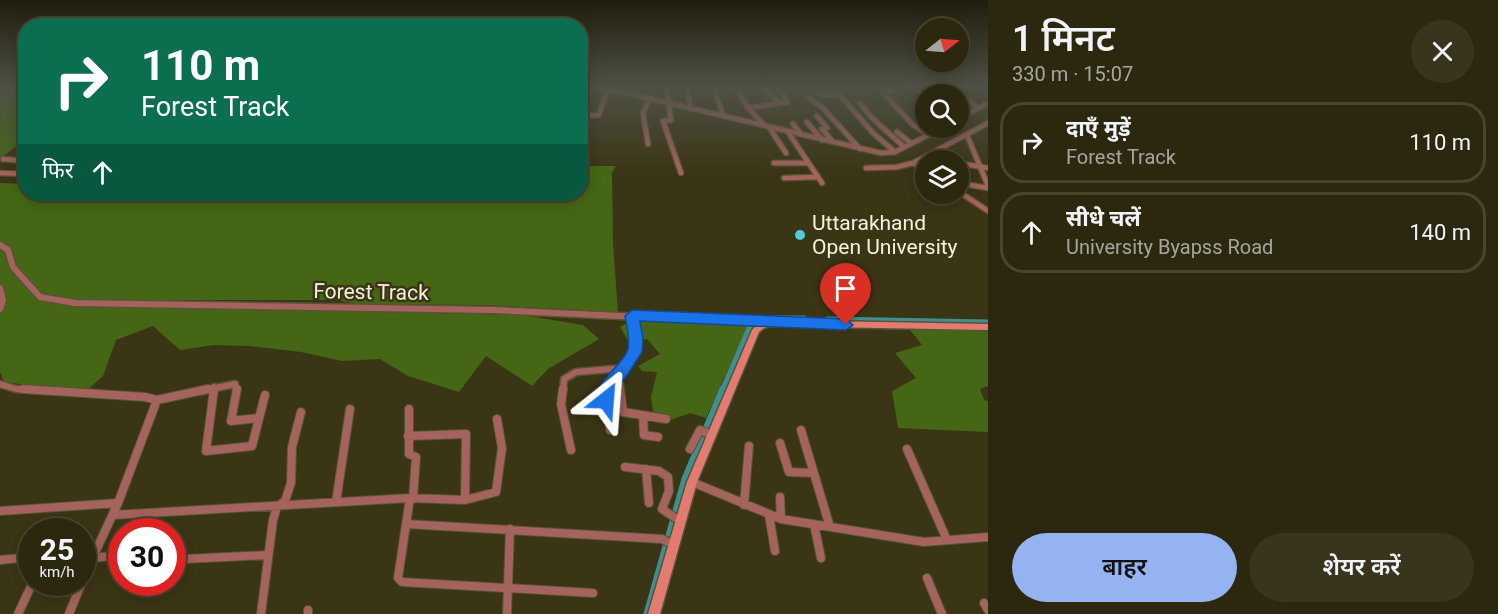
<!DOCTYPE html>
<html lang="hi">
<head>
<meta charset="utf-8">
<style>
  body { margin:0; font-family:Roboto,"Noto Sans Devanagari",sans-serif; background:#38341e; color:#f1f3f6; height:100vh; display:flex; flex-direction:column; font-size:22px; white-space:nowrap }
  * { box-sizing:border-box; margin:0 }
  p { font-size:20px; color:#a6a69f }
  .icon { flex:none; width:33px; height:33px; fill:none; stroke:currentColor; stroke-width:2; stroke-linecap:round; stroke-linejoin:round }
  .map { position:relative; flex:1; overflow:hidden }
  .side { display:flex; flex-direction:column; background:#2c2810; width:510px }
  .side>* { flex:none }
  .banner { position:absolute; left:18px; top:18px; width:570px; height:183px; border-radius:24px; box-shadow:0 3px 15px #0003,0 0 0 2px #484430; background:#0b6e4f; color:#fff; overflow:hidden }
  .needle { width:39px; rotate:73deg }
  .fabs { position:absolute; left:915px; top:18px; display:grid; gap:12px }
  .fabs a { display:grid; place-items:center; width:54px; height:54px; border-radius:50%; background:#2c2810; box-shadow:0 3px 15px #0003,0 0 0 2px #484430; font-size:30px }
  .speed { position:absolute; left:18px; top:518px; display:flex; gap:12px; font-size:30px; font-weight:700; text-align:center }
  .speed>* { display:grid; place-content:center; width:78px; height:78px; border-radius:50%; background:#2c2810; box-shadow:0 3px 15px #0003,0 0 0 2px #484430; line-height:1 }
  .speed small { font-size:15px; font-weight:400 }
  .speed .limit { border:9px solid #d22; background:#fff; color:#111 }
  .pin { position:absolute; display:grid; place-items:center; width:51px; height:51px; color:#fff; margin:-62px -26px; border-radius:50% 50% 50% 0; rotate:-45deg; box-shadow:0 0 6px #0007 }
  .pin .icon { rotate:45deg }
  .me { position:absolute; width:66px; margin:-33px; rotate:28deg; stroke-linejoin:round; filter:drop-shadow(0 0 4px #0008) }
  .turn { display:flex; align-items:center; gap:21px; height:126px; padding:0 24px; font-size:27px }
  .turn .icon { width:78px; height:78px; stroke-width:2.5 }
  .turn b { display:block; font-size:42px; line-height:51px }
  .then { display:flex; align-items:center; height:57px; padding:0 24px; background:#0003; gap:12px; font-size:22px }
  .round { display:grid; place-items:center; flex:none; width:63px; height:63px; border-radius:32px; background:#38341e }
  .summary { display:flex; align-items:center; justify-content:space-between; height:102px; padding:0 24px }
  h1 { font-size:36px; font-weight:600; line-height:45px }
  .action { display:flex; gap:12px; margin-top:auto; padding:12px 24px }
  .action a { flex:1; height:69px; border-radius:36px; background:#95b2f1; color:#111; font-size:24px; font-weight:600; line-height:69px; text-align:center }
  .action a+a { background:#38341e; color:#f1f3f6 }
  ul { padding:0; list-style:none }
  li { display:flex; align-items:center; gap:18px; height:81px; margin:0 12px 9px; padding:0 12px; border:3px solid #484430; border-radius:24px }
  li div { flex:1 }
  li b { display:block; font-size:22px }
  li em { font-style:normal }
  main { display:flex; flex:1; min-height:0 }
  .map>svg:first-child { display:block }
  .green { fill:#456715 }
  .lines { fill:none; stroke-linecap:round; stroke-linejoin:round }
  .canal-far1 { stroke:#3f8f91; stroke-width:7 }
  .canal { stroke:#3f8f91; stroke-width:9 }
  .minor-far2-casing { stroke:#585335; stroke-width:7 }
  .minor-far1-casing { stroke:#585335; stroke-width:9 }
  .minor-casing { stroke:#585335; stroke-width:10 }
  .secondary-casing { stroke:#585335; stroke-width:3 }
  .minor-far2 { stroke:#a4635c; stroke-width:4.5 }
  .minor-far1 { stroke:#a4635c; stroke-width:6 }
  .minor { stroke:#a4635c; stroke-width:8 }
  .secondary { fill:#e27b71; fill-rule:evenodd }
  .route { fill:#1a73e8; stroke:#114b97; stroke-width:1.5 }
  .poi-dot { fill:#56c9e1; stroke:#3a3515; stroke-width:2 }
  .labels { text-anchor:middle; stroke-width:5; stroke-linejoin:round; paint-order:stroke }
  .poi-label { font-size:21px; fill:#f4f1de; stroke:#3a3515; text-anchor:start }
  .street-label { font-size:21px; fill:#f4f1de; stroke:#3a3515 }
</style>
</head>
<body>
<main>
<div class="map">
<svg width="988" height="614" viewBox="0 0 988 614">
  <rect width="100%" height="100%" fill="#3a3515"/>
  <!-- green -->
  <path class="green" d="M0 87H25V139L0 159Z
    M581 166H616L612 173 613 244 618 312 484 305 356 304 336 300H134L93 305 97 308 141 307 522 315 583 325 599 339 548 369 532 386 486 356 459 392 408 376 380 359 342 361 301 352 250 346 214 345 180 350 153 326 116 340 103 376 85 392 4 382 0 372V183L25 184 26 194H210L306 201 330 194H580Z
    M638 316 749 324 706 418 690 413 670 420 653 411 651 397 657 372 642 371 638 366 660 354 647 339 629 342 620 327Z
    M915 326 988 331V386L980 389 984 400 988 401V432L898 428 892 391 916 378 895 353 922 345 910 330Z"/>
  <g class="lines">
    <!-- canal-far1 -->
    <path class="canal-far1" d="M755 319H804
      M828 320 988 323
      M723 391 752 324"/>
    <!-- canal -->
    <path class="canal" d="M648 614 686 479 724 389"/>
    <defs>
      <path id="minor-far2" d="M601 87 881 153 895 152 942 128
        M666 87 671 120 663 121 681 173
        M687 87 691 109
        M714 87 723 116
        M736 87 748 108 764 125
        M762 87 780 103
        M833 87 873 133 895 152
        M889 87 893 91H882L913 125 928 134
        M916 87 926 97
        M951 87 978 108
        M819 94 840 95
        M808 97 823 108 860 149
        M860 103 871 117 904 147
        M748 108 788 102 777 87
        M580 116 599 115 608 88
        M817 116 827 128 822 129 833 142
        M958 119 988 103
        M807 122 822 140
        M793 124 801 134
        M769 127 786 153
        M788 132 822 183
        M897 132 911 143
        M967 135 988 186
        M648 144 643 113 650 98
        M21 146 26 147
        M926 157 947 160
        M3 159 26 161
        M774 163H808
        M913 163 926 171
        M958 163 988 168
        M866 168 897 167 913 163 988 123
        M0 173 26 174
        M784 178 818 177
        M958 183 988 188
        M958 191 988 211
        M293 197 295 194"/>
      <path id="minor-far1" d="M0 245 8 250 13 267 40 297 75 303 492 310 769 323
        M0 288 3 300 0 309
        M619 376 621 391
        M0 384 16 389 47 391
        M201 391 235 384 236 391
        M214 391V387
        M563 391 564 379 576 372 624 368 636 343 632 316
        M607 391V386L620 374"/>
      <path id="minor" d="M23 389 145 397 157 400 208 389
        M214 389 206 451 252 446 265 395
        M237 389 231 421 259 418
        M563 389 561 404 571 450
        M607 389 610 430
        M620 389 623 412 666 419
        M409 409V454L416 457 413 499
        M643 416 644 435 658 437
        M801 430 830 527
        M408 436 466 434 465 500
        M780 443 789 472 814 473
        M690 449 700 430 712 435
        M907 449 947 540
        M625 467 659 471 668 477 669 491 662 509 680 521
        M646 469 649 503
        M692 482 781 519 924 542 988 537
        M780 497 781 519
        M410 498 398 578 402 582 593 593
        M336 502 350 409
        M744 505 749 446
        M0 511 118 503
        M113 515 410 498 465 500 496 492 502 448 497 419
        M769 515 775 551
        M406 524 662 539 674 545
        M814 524 821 558
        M82 549 97 546
        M92 558 122 555
        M185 559 267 555
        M0 560 32 557
        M927 578 942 614
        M82 581 118 503 157 400
        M984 603 988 610
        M308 610V614
        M18 614 33 582
        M69 614 82 582
        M261 614 273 520 277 507 285 501 291 483 292 447 301 412
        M507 614 510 529"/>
      <path id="secondary" d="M770 320 988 324V330L770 326 764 328 759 332 697 482 660 614H648L687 482 752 330 758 324Z"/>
    </defs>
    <!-- minor-far2 casing -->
    <use href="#minor-far2" class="minor-far2-casing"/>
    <!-- minor-far1 casing -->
    <use href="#minor-far1" class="minor-far1-casing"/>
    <!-- minor casing -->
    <use href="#minor" class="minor-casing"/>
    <!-- secondary casing -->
    <use href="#secondary" class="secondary-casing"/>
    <!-- minor-far2 -->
    <use href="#minor-far2" class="minor-far2"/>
    <!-- minor-far1 -->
    <use href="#minor-far1" class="minor-far1"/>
    <!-- minor -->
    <use href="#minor" class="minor"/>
    <!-- secondary -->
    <use href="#secondary" class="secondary"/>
  </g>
  <!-- sky -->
  <linearGradient id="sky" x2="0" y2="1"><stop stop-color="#201d0c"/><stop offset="0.5" stop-color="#4f5146"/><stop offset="1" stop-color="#4f5146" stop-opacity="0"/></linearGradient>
  <rect width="988" height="173" fill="url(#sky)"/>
  <!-- route -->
  <path class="route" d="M632 310 846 319 853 325 846 330 640 321 643 338 642 352 624 380 614 389 611 405 606 407 600 405C589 381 622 369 628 349 630 338 627 326 625 316Z"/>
  <!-- markers -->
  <circle class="poi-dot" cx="800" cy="235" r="6"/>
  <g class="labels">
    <!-- poi labels -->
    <g class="poi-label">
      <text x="812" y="230">Uttarakhand<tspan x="812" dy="24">Open University</tspan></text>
    </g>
    <!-- street labels -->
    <g class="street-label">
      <text transform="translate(371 292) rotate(1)" y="7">Forest Track</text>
    </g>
  </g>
</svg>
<div class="fabs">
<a><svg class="needle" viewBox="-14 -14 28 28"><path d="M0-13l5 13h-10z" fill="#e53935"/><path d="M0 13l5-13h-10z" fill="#a6a69f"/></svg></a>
<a><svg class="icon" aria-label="search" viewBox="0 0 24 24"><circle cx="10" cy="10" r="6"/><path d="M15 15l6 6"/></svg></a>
<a><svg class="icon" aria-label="layers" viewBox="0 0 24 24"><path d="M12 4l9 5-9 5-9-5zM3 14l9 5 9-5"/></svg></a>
</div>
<div class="speed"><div>25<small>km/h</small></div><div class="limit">30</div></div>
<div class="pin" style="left:846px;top:325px;background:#d93025"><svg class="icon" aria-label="arrive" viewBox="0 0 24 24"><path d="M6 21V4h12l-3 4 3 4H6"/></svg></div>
<svg class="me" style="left:606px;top:400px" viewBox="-20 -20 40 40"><path d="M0-17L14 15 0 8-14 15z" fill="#1a73e8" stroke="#fff" stroke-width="4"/></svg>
<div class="banner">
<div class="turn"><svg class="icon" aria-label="right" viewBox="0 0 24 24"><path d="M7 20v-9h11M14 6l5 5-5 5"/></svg><div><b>110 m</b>Forest Track</div></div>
<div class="then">फिर<svg class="icon" aria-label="ahead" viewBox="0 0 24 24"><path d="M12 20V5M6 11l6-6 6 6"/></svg></div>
</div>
</div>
<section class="side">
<div class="summary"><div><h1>1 मिनट</h1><p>330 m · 15:07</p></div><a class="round"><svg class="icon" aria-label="close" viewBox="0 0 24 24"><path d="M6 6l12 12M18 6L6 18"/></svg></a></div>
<ul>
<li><svg class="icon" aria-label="right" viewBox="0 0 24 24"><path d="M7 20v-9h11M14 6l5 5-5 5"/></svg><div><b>दाएँ मुड़ें</b><p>Forest Track</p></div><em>110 m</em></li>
<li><svg class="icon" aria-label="ahead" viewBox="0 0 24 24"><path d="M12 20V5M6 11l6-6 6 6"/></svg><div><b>सीधे चलें</b><p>University Byapss Road</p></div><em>140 m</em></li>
</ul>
<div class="action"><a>बाहर</a><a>शेयर करें</a></div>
</section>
</main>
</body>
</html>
